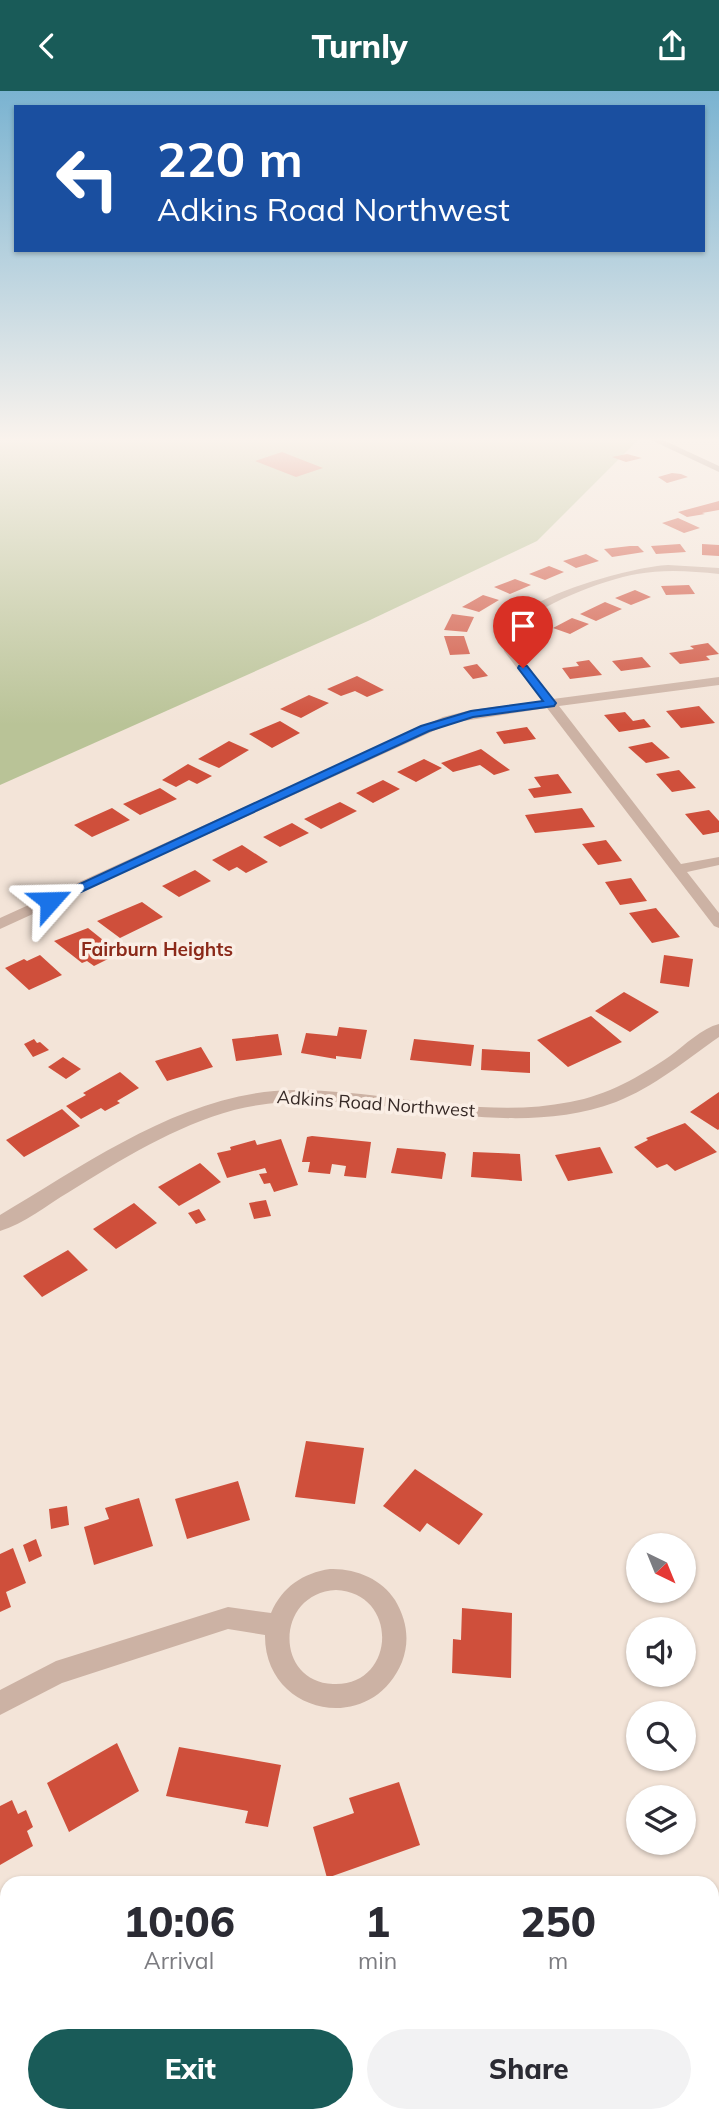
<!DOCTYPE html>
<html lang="en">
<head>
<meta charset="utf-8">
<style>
  body { margin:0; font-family:Mulish,sans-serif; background:#f2f2f3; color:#2b2b33; height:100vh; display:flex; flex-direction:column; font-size:26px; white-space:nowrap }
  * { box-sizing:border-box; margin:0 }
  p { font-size:23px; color:#7c7c81 }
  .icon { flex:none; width:38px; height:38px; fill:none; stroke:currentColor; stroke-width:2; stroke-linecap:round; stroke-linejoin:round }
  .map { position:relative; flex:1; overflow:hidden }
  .panel { position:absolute; left:0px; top:1785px; width:719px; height:247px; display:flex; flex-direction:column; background:#fff; border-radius:21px 21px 0 0; box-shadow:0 2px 5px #0004 }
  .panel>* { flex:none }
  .top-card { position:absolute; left:14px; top:14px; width:691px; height:147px; border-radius:0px; box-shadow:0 2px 5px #0004; background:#1a4fa0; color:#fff; overflow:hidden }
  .needle { width:46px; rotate:137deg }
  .fabs { position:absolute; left:626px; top:1442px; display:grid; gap:14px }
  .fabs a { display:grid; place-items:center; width:70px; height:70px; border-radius:50%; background:#fff; box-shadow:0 2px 5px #0004; font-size:35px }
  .pin { position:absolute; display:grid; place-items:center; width:60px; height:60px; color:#fff; margin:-72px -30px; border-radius:50% 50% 50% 0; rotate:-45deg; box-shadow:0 0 7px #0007 }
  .pin .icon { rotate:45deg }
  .me { position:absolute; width:77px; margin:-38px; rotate:65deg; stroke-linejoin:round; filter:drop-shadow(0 0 5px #0008) }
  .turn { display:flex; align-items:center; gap:24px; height:147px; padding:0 28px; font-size:32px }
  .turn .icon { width:91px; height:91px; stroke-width:2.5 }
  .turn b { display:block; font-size:49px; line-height:60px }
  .eta { display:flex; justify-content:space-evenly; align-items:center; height:119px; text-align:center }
  .eta b { font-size:42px; font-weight:800; line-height:49px }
  .action { display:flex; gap:14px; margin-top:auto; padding:14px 28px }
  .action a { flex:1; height:80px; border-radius:42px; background:#195b58; color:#fff; font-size:28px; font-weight:800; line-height:80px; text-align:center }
  .action a+a { background:#f2f2f3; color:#2b2b33 }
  header { display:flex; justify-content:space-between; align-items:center; height:91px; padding:0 28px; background:#195b58; color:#fff; font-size:32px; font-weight:800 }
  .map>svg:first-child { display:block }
  .green { fill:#b9c397 }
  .building { fill:#cf4f3b }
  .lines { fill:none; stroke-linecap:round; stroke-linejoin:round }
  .street { fill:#ccb2a4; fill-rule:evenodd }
  .secondary { fill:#9f8075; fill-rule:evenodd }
  .route { fill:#1a73e8; stroke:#114b97; stroke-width:2 }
  .labels { text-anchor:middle; stroke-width:7; stroke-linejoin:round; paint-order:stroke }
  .street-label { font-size:18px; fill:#362926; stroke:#faeee5 }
  .neighbourhood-label { font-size:19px; font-weight:bold; fill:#8b2919; stroke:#faeee5 }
</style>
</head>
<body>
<header><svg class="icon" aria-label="back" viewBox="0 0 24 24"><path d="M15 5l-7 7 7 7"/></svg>Turnly<svg class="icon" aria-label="share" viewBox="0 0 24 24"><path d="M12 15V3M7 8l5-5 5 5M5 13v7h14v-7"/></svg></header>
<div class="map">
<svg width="719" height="2031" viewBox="0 0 719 2031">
  <rect width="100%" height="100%" fill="#f3e4d8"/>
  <!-- green -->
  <path class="green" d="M0 349H638L537 450 368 530 0 694Z"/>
  <!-- building -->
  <path class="building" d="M282 361 323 377 296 386 255 370Z
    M627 363 642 367 626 371 612 366Z
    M672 382 681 383 688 386 667 392 658 386Z
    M719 410V419L702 422 705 423 687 426 678 421Z
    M678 427 700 437 684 442 662 432Z
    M680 453 686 461 656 463 651 455Z
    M702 453 719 454V465L702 464Z
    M630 455H638L644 461 612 466 604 458Z
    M586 463 599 470 576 477 563 470Z
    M549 475 564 481 545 489 529 483Z
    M515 488 531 494 510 503 494 496Z
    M689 494 695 503 666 504 661 495Z
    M635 499 651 506 631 514 615 507Z
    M483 504 499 509 479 521 462 516Z
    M605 511 622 518 596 530 580 523Z
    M452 523 474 526 467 541 444 539Z
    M572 527 589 533 570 543 553 537Z
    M444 545H464L470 563 450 564Z
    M708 552 719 563 706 565 710 569 680 573 669 562 694 558 690 555Z
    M642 566 651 576 621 580 612 570Z
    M589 569 602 584 570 588 562 577 579 575 576 571Z
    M477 573 488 585 473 588 463 576Z
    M357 585 384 599 367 606 355 600 341 605 327 598Z
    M309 604 329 612 301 627 280 618Z
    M699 615 715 632 681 637 666 620Z
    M625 621 633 630 644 628 651 636 619 641 604 624Z
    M280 630 300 642 272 657 249 643Z
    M527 636 536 648 504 653 496 641Z
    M229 650 249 659 219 677 198 668Z
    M652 651 670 667 646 672 628 656Z
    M481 658 510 679 494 684 480 674 453 681 441 672Z
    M424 668 442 677 416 691 397 681Z
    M188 673 212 685 197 693 189 689 176 696 162 689Z
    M679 679 696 697 672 701 656 683Z
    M558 683 572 702 534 707 528 698 541 696 534 686Z
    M383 689 400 698 373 712 356 702Z
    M160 697 177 708 140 724 123 713Z
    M340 711 357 720 321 738 304 728Z
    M112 717 130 729 92 746 74 734Z
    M582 717 595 736 535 742 525 724Z
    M709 719 719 730V741L703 744 685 723Z
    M292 732 309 742 280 756 263 746Z
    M606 749 622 770 598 774 582 753Z
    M242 754 268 771 246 782 237 776 229 780 212 769Z
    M195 779 211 790 179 806 162 795Z
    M631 787 647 810 620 814 605 791Z
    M142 811 163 826 120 847 97 830Z
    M656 817 680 846 652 852 629 822Z
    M88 837 113 857 110 859 116 864 94 875 87 870 82 872 54 850Z
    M40 864 62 884 29 899 5 877 24 868 27 870Z
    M664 864 693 868 689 896 660 892Z
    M624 901 659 921 630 941 595 920Z
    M591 925 622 951 568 976 537 949Z
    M339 936 367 939 361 968 336 965V968L301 962 306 942 337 945Z
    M278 943 282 964 236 970 232 948Z
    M34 948 37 952 40 951 49 959 33 966 24 953Z
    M414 948 474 954 471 975 410 969Z
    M201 956 213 976 167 990 155 970Z
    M482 958 530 961V982L481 979Z
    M63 966 81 978 66 988 48 976Z
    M120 981 139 997 117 1010 120 1012 105 1020 101 1017 81 1028 66 1015 86 1004 83 1002Z
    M719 1001V1038L718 1039 690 1021Z
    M62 1018 80 1035 24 1066 6 1049Z
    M685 1032 717 1061 675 1080 667 1073 657 1077 634 1056 648 1049 646 1047Z
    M312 1045 371 1051 366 1087 344 1085 346 1075 332 1073 330 1083 308 1081 310 1071H302L307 1046Z
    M281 1048 298 1094 274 1101 270 1092 264 1093 259 1083 267 1082 265 1077 227 1087 217 1062 231 1059 230 1056 255 1049 257 1054Z
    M600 1056 613 1082 568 1090 555 1064Z
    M397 1057 444 1061 446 1063 442 1088 391 1082Z
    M473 1061 520 1063 522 1090 471 1086Z
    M200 1072 221 1091 179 1115 158 1096Z
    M266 1109 271 1125 254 1128 249 1112Z
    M134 1112 157 1132 116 1158 93 1138Z
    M199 1118 206 1129 196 1133 188 1122Z
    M68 1159 88 1179 42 1206 23 1185Z
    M306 1350 364 1357 355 1413 295 1406Z
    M415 1378 483 1423 459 1454 427 1432 420 1441 383 1415Z
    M238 1390 250 1429 187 1448 175 1408Z
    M139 1407 153 1455 94 1474 84 1436 109 1428 105 1417Z
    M67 1415 69 1434 51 1438 49 1418Z
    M36 1448 42 1465 29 1471 23 1454Z
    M13 1457 26 1492 6 1501 11 1516 0 1521V1463Z
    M462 1517 512 1522 511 1587 452 1582 453 1548 461 1549Z
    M117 1652 139 1700 69 1741 47 1692Z
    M179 1656 281 1674 268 1736 245 1732 248 1720 166 1705Z
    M399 1691 420 1754 327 1787 313 1736 354 1722 349 1707Z
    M12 1709 18 1723 26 1719 33 1736 27 1740 33 1755 0 1774V1715Z"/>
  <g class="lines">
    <!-- street -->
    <path class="street" d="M668 474 719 477V483C692 480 664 478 637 483 603 489 537 514 514 539 508 563 540 591 553 608L719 586V594L559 615 681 773 719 766V774L687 781 719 822V837L714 835 547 617 451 632 0 838V827L443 626 471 619 542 610 504 560 501 544C514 507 631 476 668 474Z
      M719 933V946C686 969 654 996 616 1011 490 1057 360 987 234 1019 175 1035 120 1069 69 1101 47 1114 24 1133 0 1140V1124C90 1071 186 1000 295 999 386 999 479 1029 570 1011 608 1004 639 986 670 965 685 954 702 937 719 933Z
      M330 1478C355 1477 382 1488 395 1509 407 1529 410 1550 402 1571 371 1646 264 1624 265 1544L228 1538 62 1592 0 1624V1599L56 1570 228 1516 271 1522C282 1496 303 1482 330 1478ZM336 1499C400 1502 396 1596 333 1593 274 1591 275 1502 336 1499Z"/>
    <!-- secondary -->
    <path class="secondary" d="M651 349H663L719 375V381Z"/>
  </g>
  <!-- sky -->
  <linearGradient id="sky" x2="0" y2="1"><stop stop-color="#7ab3d1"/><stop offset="0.55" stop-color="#faf3ed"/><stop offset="1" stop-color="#faf3ed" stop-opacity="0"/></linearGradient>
  <rect width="719" height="634" fill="url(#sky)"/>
  <!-- route -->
  <path class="route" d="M519 575H527L556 612 554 615 473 626 429 640 55 813 50 814 43 810 421 635 471 620 543 610 518 577Z"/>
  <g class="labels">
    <!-- street labels -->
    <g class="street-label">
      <text transform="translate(376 1013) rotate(4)" y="6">Adkins Road Northwest</text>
    </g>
    <!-- neighbourhood labels -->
    <g class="neighbourhood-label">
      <text x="157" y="865">Fairburn Heights</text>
    </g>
  </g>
</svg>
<div class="fabs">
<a><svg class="needle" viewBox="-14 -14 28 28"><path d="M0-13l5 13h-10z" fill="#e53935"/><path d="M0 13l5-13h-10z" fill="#7c7c81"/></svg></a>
<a><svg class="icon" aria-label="sound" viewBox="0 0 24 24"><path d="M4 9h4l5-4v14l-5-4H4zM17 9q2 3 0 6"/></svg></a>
<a><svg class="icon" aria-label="search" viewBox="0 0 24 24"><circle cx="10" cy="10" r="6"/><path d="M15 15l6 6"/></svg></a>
<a><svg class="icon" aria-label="layers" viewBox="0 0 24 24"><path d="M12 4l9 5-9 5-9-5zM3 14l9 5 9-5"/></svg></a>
</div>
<div class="pin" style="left:523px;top:577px;background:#d93025"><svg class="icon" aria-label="arrive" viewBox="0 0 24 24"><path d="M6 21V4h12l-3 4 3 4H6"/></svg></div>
<svg class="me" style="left:50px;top:810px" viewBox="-20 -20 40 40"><path d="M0-17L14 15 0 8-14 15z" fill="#1a73e8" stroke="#fff" stroke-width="4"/></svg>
<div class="top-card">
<div class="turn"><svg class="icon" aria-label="left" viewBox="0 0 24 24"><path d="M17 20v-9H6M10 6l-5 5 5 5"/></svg><div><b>220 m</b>Adkins Road Northwest</div></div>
</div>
<section class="panel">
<div class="eta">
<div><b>10:06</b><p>Arrival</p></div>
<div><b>1</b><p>min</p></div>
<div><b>250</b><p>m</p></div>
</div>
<div class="action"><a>Exit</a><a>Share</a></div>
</section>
</div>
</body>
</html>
